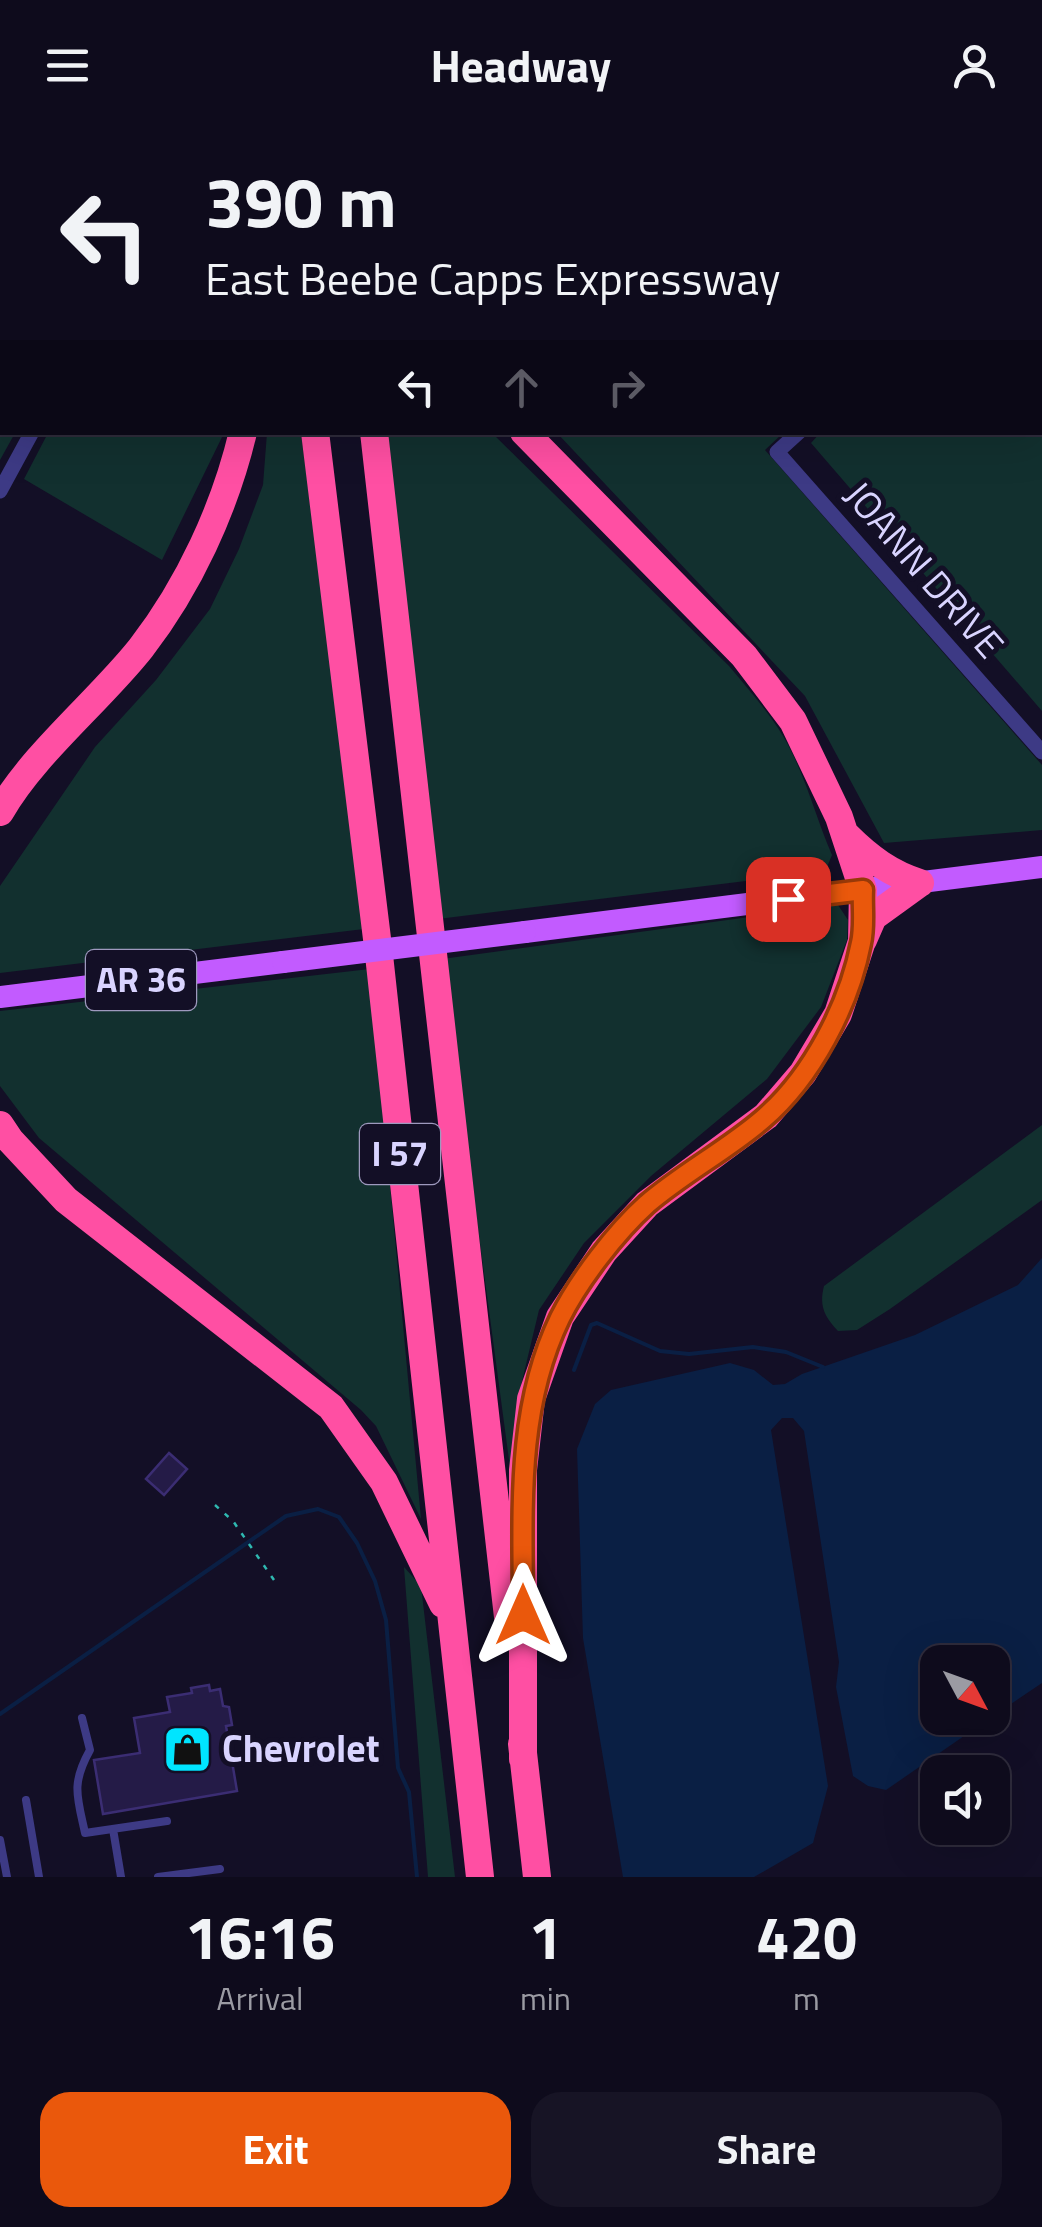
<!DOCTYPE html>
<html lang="en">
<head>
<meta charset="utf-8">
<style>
  body { margin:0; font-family:"Titillium Web",sans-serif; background:#171425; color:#f1f3f6; height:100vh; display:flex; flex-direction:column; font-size:38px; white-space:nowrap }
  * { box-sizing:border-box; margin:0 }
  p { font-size:32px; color:#9b9ba3 }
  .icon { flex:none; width:55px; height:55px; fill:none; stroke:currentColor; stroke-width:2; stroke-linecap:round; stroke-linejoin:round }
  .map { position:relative; height:1747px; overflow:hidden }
  .details { display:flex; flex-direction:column; background:#0e0b1c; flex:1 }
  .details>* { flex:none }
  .banner { position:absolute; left:0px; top:0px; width:1042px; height:305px; box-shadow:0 10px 40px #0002,0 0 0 2px #2e2b3b; background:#0e0b1c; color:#f1f3f6; overflow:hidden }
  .needle { width:65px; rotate:131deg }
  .tools { position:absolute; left:920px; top:1515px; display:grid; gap:20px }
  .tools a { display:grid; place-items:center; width:90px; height:90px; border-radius:20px; background:#0e0b1c; box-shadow:0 10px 40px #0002,0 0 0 2px #2e2b3b; font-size:50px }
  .pin { position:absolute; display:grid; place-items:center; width:85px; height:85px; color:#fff; margin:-42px; border-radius:20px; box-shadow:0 5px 15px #0006 }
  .me { position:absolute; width:110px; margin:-55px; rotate:0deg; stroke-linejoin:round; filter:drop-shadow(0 0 8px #0008) }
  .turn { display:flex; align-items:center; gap:35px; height:210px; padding:0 40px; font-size:45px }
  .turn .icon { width:130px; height:130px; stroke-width:2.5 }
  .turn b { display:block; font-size:70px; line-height:85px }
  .lanes { display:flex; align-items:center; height:95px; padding:0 40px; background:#0003; justify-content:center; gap:50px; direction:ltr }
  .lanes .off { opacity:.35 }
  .eta { display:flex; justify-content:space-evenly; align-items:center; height:170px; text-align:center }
  .eta b { font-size:60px; font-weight:700; line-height:70px }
  .cta { display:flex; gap:20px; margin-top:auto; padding:20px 40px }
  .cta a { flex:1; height:115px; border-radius:30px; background:#ea580c; color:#fff; font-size:40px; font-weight:700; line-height:115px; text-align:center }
  .cta a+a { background:#171425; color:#f1f3f6 }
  header { display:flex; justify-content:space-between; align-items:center; height:130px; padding:0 40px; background:#0e0b1c; font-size:45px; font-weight:700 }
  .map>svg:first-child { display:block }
  .green { fill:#12302f }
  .water { fill:#0a1f44 }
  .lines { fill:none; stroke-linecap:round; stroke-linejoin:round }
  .stream { stroke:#0a1f44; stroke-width:4 }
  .building { fill:#241b47; stroke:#3b2d73; stroke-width:2.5 }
  .path { stroke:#2fb8b0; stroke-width:2.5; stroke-dasharray:5 8; stroke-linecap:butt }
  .lane { stroke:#3d3a85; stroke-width:8 }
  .street { stroke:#3d3a85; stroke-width:15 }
  .primary { stroke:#c25bff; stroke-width:22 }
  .highway { stroke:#ff4fa3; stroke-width:28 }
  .primary-bridge { stroke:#c25bff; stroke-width:22 }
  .route-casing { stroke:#983908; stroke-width:25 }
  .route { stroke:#ea580c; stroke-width:18 }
  .labels { text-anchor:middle; stroke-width:10; stroke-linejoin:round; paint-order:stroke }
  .shield { fill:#130f26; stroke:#9e99be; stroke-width:2.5 }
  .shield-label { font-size:35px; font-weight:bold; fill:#d9d4ff }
  .street-label { font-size:38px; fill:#d9d4ff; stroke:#130f26 }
  .poi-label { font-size:38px; font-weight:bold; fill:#d9d4ff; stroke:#130f26; text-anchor:start }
</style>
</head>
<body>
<header><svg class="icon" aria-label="menu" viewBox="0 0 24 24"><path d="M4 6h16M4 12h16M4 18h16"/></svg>Headway<svg class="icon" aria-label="person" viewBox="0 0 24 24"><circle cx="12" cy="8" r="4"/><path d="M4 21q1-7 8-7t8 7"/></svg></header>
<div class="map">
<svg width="1042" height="1747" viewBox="0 0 1042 1747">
  <rect width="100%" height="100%" fill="#130f26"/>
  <!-- green -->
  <path class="green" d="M0 0 83 2H2V302L15 303 0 330Z
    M374 0H884L887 2H375Z
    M1040 155H1042V581L811 313 821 302H1040Z
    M48 303V302L224 303 162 430 24 349Z
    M267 303H301L364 799 0 843V756L95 617 156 550 210 479 239 419 263 355Z
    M383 303H492L729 536C748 559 768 581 783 606 805 643 815 686 832 725L827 737 811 743 438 789Z
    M557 303H783L765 320 1042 635V700L884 713 805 566Z
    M838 775 848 790 847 810 821 877 767 949 651 1046 584 1113 539 1180 517 1272 518 1397 442 829Z
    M370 839 421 1389 376 1296 361 1280 39 1008 0 956V881Z
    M1042 995V1070L890 1179 857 1200 838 1201C824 1186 819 1176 824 1156Z
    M404 1437 421 1456 455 1747H428Z"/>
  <!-- water -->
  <path class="water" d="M1042 1128V1553L993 1586 992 1532H938V1588H990L886 1660 868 1656 853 1646 836 1557 839 1532 804 1301 793 1288H782L771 1300 828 1656 813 1713 754 1747H623L583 1508 577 1319 595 1274 611 1260 730 1233 754 1240 773 1255 785 1254 802 1244 915 1205 1018 1155Z"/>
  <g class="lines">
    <!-- stream -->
    <path class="stream" d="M574 1240 591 1195 597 1193 660 1221 689 1224 753 1217 786 1222 823 1237
      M0 1584 286 1386 318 1379 339 1387 357 1413 375 1451 386 1490 398 1638 409 1662 417 1747"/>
  </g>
  <!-- building -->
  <path class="building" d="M169 1323 187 1339 164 1365 146 1349Z
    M209 1555 210 1561 220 1559 223 1576 229 1577 232 1595 226 1596 237 1661 103 1684 94 1630 140 1623 134 1588 170 1582 167 1567 192 1563 191 1558Z"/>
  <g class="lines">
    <!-- path -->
    <path class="path" d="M215 1375 233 1391 274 1450"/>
    <!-- lane -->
    <path class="lane" d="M82 1588 90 1620C71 1654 77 1666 85 1703L167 1691
      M26 1670 39 1747
      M113 1699 121 1747
      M0 1710 7 1747
      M158 1747 220 1739"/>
    <!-- street -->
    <path class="street" d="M96 0V2
      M898 0 900 2
      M1040 80 1042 78
      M1040 138 1042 136
      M799 302 777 322 1042 622
      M0 361 32 302"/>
    <!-- primary -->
    <path class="primary" d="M525 802 1042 737
      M0 867 283 832"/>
    <!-- highway -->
    <path class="highway" d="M279 0V2
      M344 0 345 2
      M315 302 379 825 480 1747
      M374 302 508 1487
      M0 682C33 624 99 571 141 518 189 456 225 378 243 302
      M847 706C869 728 891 744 920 753
      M863 810 873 787 920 753
      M0 995 10 1010 66 1070 331 1277 384 1352 443 1474
      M522 1614 537 1747
      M523 1629V1340L531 1269 560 1187 604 1121 647 1074 766 986 803 943 838 884 862 811 863 760 839 687 793 591 744 526 524 302"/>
    <!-- primary-bridge -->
    <path class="primary-bridge" d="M283 832 525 802"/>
  </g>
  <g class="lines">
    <defs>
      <path id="route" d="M523 1485C523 1385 515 1281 560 1188 579 1150 616 1102 647 1074 683 1043 727 1020 763 989 812 947 849 875 861 813 865 796 862 777 863 760L788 769"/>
    </defs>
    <!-- route casing -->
    <use href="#route" class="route-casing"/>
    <!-- route -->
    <use href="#route" class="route"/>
  </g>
  <!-- icons -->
  <defs>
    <symbol id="shop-square" viewBox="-11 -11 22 22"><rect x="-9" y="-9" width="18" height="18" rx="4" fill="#00e5ff" stroke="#130f26"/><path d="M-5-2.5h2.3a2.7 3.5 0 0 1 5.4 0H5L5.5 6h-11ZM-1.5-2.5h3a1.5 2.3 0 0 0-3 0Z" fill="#111"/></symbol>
  </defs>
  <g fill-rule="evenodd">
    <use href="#shop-square" x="160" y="1592" width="55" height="55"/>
  </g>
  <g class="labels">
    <!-- shield labels -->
    <g class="shield">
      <rect x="86" y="820" width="110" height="60" rx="8"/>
      <rect x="360" y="994" width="80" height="60" rx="8"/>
    </g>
    <g class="shield-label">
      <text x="141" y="862">AR 36</text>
      <text x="400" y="1036">I 57</text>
    </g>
    <!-- street labels -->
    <g class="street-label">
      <text transform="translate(924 440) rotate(49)" y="13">JOANN DRIVE</text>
    </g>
    <!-- poi labels -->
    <g class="poi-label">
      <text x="222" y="1632">Chevrolet</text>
    </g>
  </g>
</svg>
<div class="tools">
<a><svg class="needle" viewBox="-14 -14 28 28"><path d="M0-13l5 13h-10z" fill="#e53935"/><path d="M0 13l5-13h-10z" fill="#9b9ba3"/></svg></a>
<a><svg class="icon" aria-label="sound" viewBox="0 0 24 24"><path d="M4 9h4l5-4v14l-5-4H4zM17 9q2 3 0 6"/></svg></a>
</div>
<div class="pin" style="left:788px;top:769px;background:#d93025"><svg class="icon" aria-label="arrive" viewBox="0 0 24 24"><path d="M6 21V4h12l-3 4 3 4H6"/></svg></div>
<svg class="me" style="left:523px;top:1485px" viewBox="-20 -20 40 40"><path d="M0-17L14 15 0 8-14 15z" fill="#ea580c" stroke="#fff" stroke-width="4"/></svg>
<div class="banner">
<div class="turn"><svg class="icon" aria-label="left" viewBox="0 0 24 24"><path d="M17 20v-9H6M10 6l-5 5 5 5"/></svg><div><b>390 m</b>East Beebe Capps Expressway</div></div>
<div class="lanes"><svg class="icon" aria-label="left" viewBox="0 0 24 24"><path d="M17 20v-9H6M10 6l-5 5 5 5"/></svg><svg class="icon off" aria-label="ahead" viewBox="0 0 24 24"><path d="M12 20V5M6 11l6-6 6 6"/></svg><svg class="icon off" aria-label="right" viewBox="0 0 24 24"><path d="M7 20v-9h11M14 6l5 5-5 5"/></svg></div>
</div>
</div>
<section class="details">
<div class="eta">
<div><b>16:16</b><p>Arrival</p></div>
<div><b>1</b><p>min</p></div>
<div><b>420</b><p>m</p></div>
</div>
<div class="cta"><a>Exit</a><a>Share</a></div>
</section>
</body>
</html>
